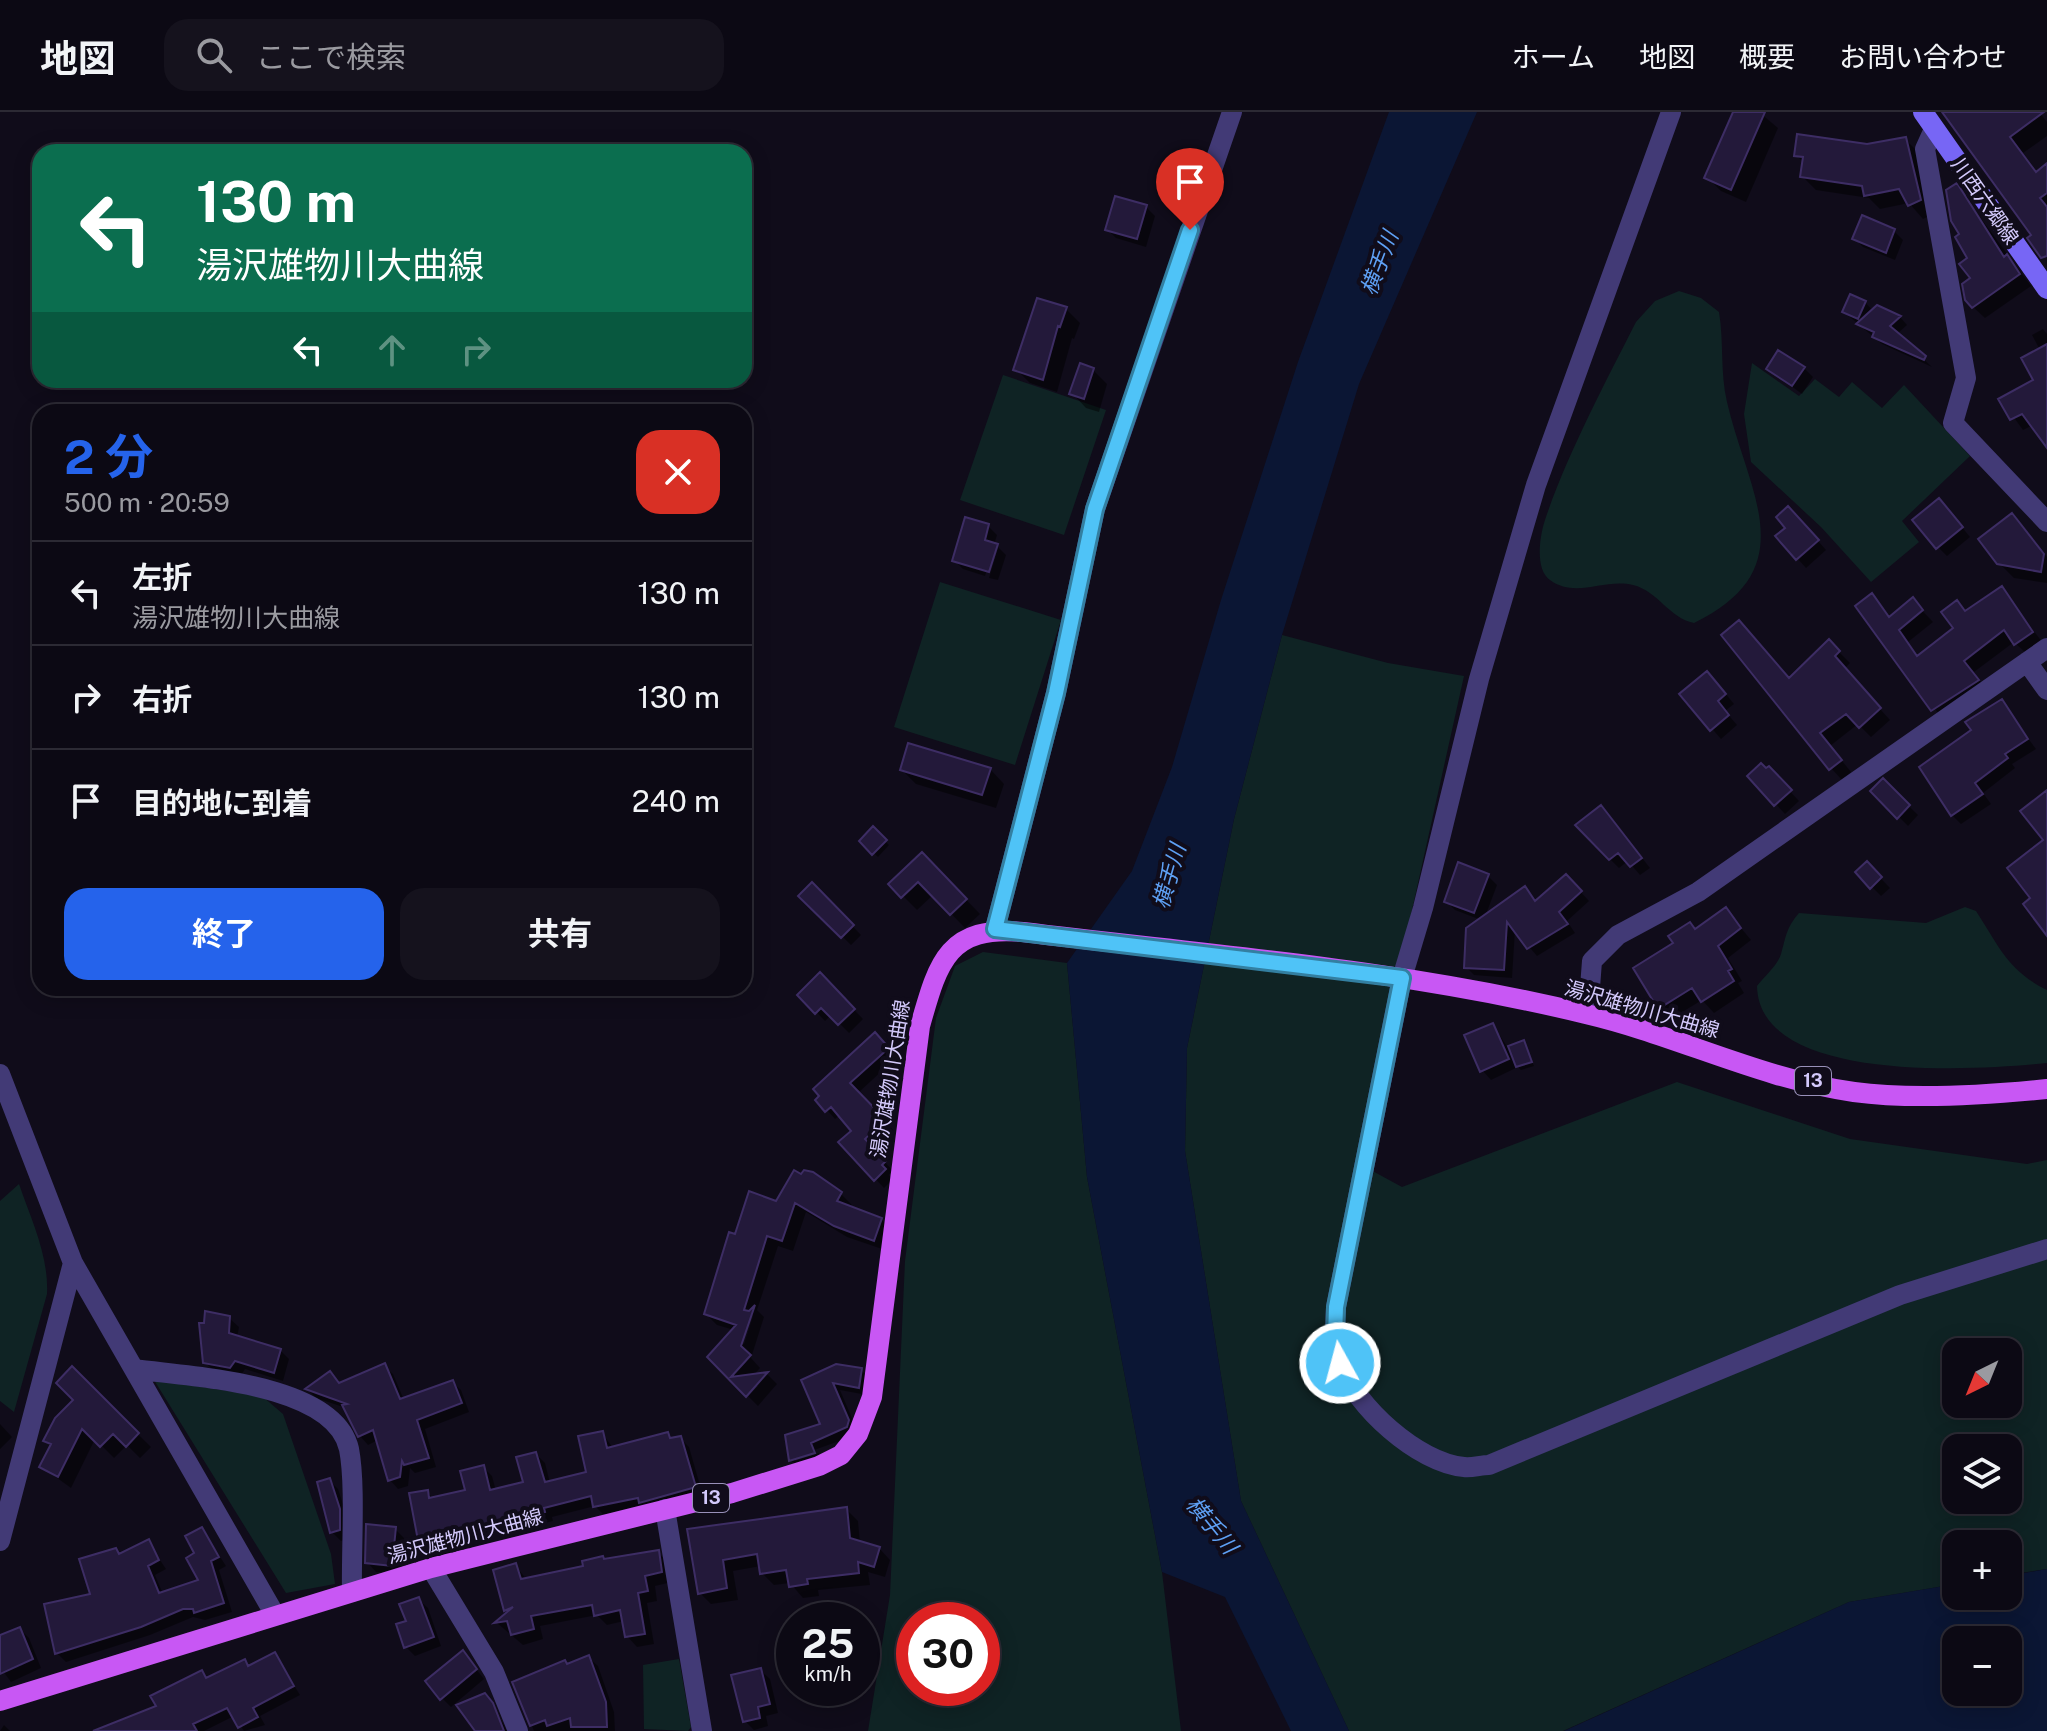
<!DOCTYPE html>
<html lang="ja">
<head>
<meta charset="utf-8">
<style>
  body { margin:0; font-family:"Public Sans","Noto Sans JP",sans-serif; background:#15121d; color:#f1f3f6; height:100vh; display:flex; flex-direction:column; font-size:30px; white-space:nowrap }
  * { box-sizing:border-box; margin:0 }
  p { font-size:26px; color:#9a9aa0 }
  .icon { flex:none; width:44px; height:44px; fill:none; stroke:currentColor; stroke-width:2; stroke-linecap:round; stroke-linejoin:round }
  .map { position:relative; flex:1; overflow:hidden }
  .sheet { position:absolute; left:32px; top:292px; width:720px; height:592px; display:flex; flex-direction:column; background:#0c0914; border-radius:24px; box-shadow:0 4px 20px #0003,0 0 0 2px #2c2a34 }
  .sheet>* { flex:none }
  .banner { position:absolute; left:32px; top:32px; width:720px; height:244px; border-radius:24px; box-shadow:0 4px 20px #0003,0 0 0 2px #2c2a34; background:#0b6e4f; color:#fff; overflow:hidden }
  .needle { width:52px; rotate:223deg }
  .fabs { position:absolute; left:1942px; top:1226px; display:grid; gap:16px }
  .fabs a { display:grid; place-items:center; width:80px; height:80px; border-radius:16px; background:#0c0914; box-shadow:0 4px 20px #0003,0 0 0 2px #2c2a34; font-size:40px }
  .speed { position:absolute; left:776px; top:1490px; display:flex; gap:16px; font-size:40px; font-weight:700; text-align:center }
  .speed>* { display:grid; place-content:center; width:104px; height:104px; border-radius:50%; background:#0c0914; box-shadow:0 4px 20px #0003,0 0 0 2px #2c2a34; line-height:1 }
  .speed small { font-size:20px; font-weight:400 }
  .speed .limit { border:12px solid #d22; background:#fff; color:#111 }
  .pin { position:absolute; display:grid; place-items:center; width:68px; height:68px; color:#fff; margin:-82px -34px; border-radius:50% 50% 50% 0; rotate:-45deg; box-shadow:0 0 8px #0007 }
  .pin .icon { rotate:45deg }
  .me { position:absolute; width:88px; margin:-44px; rotate:353deg; stroke-linejoin:round; filter:drop-shadow(0 0 6px #0008) }
  .turn { display:flex; align-items:center; gap:28px; height:168px; padding:0 32px; font-size:36px }
  .turn .icon { width:104px; height:104px; stroke-width:2.5 }
  .turn b { display:block; font-size:56px; line-height:68px }
  .lanes { display:flex; align-items:center; height:76px; padding:0 32px; background:#0003; justify-content:center; gap:40px; direction:ltr }
  .lanes .off { opacity:.35 }
  .round { display:grid; place-items:center; flex:none; width:84px; height:84px; border-radius:24px; background:#15121d }
  .head { display:flex; align-items:center; justify-content:space-between; height:136px; padding:0 32px }
  h1 { font-size:48px; font-weight:700; line-height:60px; color:#2563eb }
  .primary-button { display:flex; gap:16px; margin-top:auto; padding:16px 32px }
  .primary-button a { flex:1; height:92px; border-radius:24px; background:#2563eb; color:#fff; font-size:32px; font-weight:700; line-height:92px; text-align:center }
  .primary-button a+a { background:#15121d; color:#f1f3f6 }
  ul { padding:0; list-style:none }
  li { display:flex; align-items:center; gap:24px; height:104px; padding:0 32px; border-top:2px solid #2c2a34 }
  li div { flex:1 }
  li b { display:block; font-size:30px }
  li em { font-style:normal }
  header { display:flex; align-items:center; gap:48px; box-sizing:border-box; height:112px; padding:0 40px; background:#0c0914; border-bottom:2px solid #2c2a34 }
  header strong { font-size:38px }
  nav { display:flex; gap:44px; margin-inline-start:auto; font-size:28px }
  .search { width:560px; height:72px; background:#15121d; display:flex; align-items:center; gap:20px; box-sizing:border-box; padding:0 28px; border-radius:24px; color:#9a9aa0; font-size:30px }
  .map>svg:first-child { display:block }
  .green { fill:#0f2324; fill-rule:evenodd }
  .water { fill:#0b1634; fill-rule:evenodd }
  .shadow { fill:#0007; fill-rule:evenodd }
  .building { fill:#23193a; stroke:#3d2d64; stroke-width:2 }
  .lines { fill:none; stroke-linecap:round; stroke-linejoin:round }
  .street { stroke:#423a76; stroke-width:20 }
  .secondary { stroke:#7766f5; stroke-width:20 }
  .primary { stroke:#c857f4; stroke-width:20 }
  .route-casing { stroke:#337fa1; stroke-width:20 }
  .route { stroke:#4fc3f7; stroke-width:14 }
  .labels { text-anchor:middle; stroke-width:8; stroke-linejoin:round; paint-order:stroke }
  .shield { fill:#100c1a; stroke:#9890b8; stroke-width:2 }
  .shield-label { font-size:18px; font-weight:bold; fill:#d3c9fb }
  .street-label { font-size:20px; fill:#d3c9fb; stroke:#100c1a }
  .water-label { font-size:22px; font-style:italic; fill:#5ea0f4; stroke:#100c1a }
</style>
</head>
<body>
<header>
<strong>地図</strong>
<div class="search"><svg class="icon" aria-label="search" viewBox="0 0 24 24"><circle cx="10" cy="10" r="6"/><path d="M15 15l6 6"/></svg>ここで検索</div>
<nav><a>ホーム</a><a>地図</a><a>概要</a><a>お問い合わせ</a></nav>
</header>
<div class="map">
<svg width="2047" height="1619" viewBox="0 0 2047 1619">
  <rect width="100%" height="100%" fill="#100c1a"/>
  <!-- green -->
  <path class="green" d="M1679 179 1701 186 1719 200C1724 230 1720 260 1727 290 1748 381 1806 456 1694 511 1669 506 1658 479 1633 473 1604 466 1576 487 1550 468 1534 457 1540 421 1546 405 1567 343 1606 269 1636 210L1655 189Z
    M1752 251 1799 284 1815 267 1839 285 1852 270 1882 296 1904 273 1970 344 1902 409 1919 430 1871 470 1821 415 1751 350 1744 302Z
    M1003 263 1106 298 1064 423 960 388Z
    M940 470 1061 508 1015 653 894 615Z
    M1282 523 1388 551 1464 564 1356 1050 1402 1075 1677 970 1850 1027 2027 1052 2047 1048V1457L2008 1463V1432H1956V1472L1849 1490 1563 1619H1349L1241 1389 1185 1039 1187 936 1234 707ZM1956 1240H2008V1292H1956ZM1956 1336H2008V1388H1956Z
    M1965 795 1976 799C1999 834 2007 858 2047 878V951C1979 958 1759 973 1757 874 1764 865 1778 853 1781 842 1786 825 1786 816 1799 801L1926 811Z
    M983 840 1067 851 1087 1065 1162 1460 1181 1619H868L890 1483 905 1149 936 906 955 854ZM914 1508H982V1576H914Z
    M19 1072C31 1107 49 1144 47 1182L14 1300 0 1289V1089Z
    M154 1268 262 1284 283 1302 331 1442 335 1472 286 1481Z
    M679 1547 691 1615 688 1619 644 1617 643 1553Z"/>
  <!-- water -->
  <path class="water" d="M1389 0H1477L1359 272 1282 523 1234 707 1187 936 1185 1039 1241 1389 1349 1619H1291L1225 1485 1162 1460 1087 1065 1067 851 1132 759 1172 655 1221 488 1298 250Z
    M2047 1457V1619H1564L1849 1490 1956 1472V1484H2008V1464ZM1956 1528H2008V1580H1956Z"/>
  <!-- shadow -->
  <path class="shadow" d="M1735 0H1759L1778 16 1746 90 1721 79 1707 65Z
    M1945 0H2039L2047 10V24L2023 41 2038 61 2047 54V145Z
    M1905 27 1919 41 1933 102 1923 107 1909 91 1880 97 1869 86 1816 78 1803 65 1804 51 1796 43Z
    M1957 74 2031 174 1985 206 1973 195V167L1962 123Z
    M1146 95 1155 104 1146 135 1116 126 1107 117Z
    M1894 119 1903 128 1895 148 1863 135 1854 126Z
    M1865 190 1873 199 1877 196 1900 205 1907 213 1897 222 1932 255 1882 232 1844 200Z
    M1066 197 1080 211 1074 227 1072 226 1057 280 1030 271 1016 257Z
    M2043 217 2047 222V333L2033 313 2023 318 2001 288 2036 268 2040 238 2032 223Z
    M1804 256 1813 265 1802 282 1768 257Z
    M1093 258 1107 272 1099 300 1086 296 1072 281Z
    M1948 398 1970 425 1947 444 1938 435Z
    M2012 404 2047 445V471L2014 466 1999 451Z
    M1797 405 1826 438 1806 456 1778 425Z
    M988 414 997 423 994 433 997 434 1006 443 998 468 989 466 998 436H994L985 464 963 457 954 448Z
    M2001 477 2043 531 2027 542 2014 530 1974 560 1988 580 1944 609 1857 494 1872 484 1891 506 1912 488 1933 510 1908 530 1919 545 1956 516 1957 490 1967 500Z
    M1829 530 1850 551 1844 557 1890 608 1871 625 1858 612 1830 634 1851 660 1842 668 1831 656 1789 568Z
    M1716 570 1734 592 1725 599 1737 613 1721 627 1682 582Z
    M2001 590 2036 637 2012 652 2015 656 1983 681 1991 692 1961 712 1952 703 1974 619Z
    M990 657 1004 672 996 696 916 672 902 658Z
    M1769 657 1799 689 1785 702 1750 664Z
    M1883 669 1918 703 1908 714 1873 679Z
    M1610 705 1650 756 1640 763 1628 749 1619 756 1610 747Z
    M873 717 889 733 878 745 861 729Z
    M922 742 980 802 965 816 933 783 917 798 891 772Z
    M1867 752 1890 776 1881 784 1857 760Z
    M1488 764 1497 773 1485 805 1524 777 1537 791 1566 764 1589 789 1567 809 1575 821 1537 844 1515 818 1512 866 1474 863 1466 855 1481 808 1455 798 1446 789Z
    M812 772 861 823 851 833 801 784Z
    M1726 798 1751 828 1728 846 1742 869 1738 871 1744 881 1714 901 1702 888 1671 907 1660 895 1676 831Z
    M820 863 863 907 849 921 831 903 825 909 800 883Z
    M1493 913 1508 936 1523 930 1534 954 1521 958 1518 955 1491 968 1482 958Z
    M883 932 896 946 858 981 893 1018 873 1037 893 1059 889 1063 893 1067 884 1076 841 1030 853 1019 840 1003 835 1007 818 988Z
    M833 1074 852 1093 850 1096 881 1107 892 1118 885 1138 847 1125 806 1100 793 1139 778 1134 757 1198 764 1205 751 1246 760 1256 753 1264 767 1262 777 1272 758 1294 748 1284 758 1274H753L746 1282 710 1245 734 1218 717 1213 706 1202 736 1125 777 1091ZM750 1201 753 1204 744 1232 740 1231Z
    M229 1206 239 1215 237 1226 280 1238 289 1247 283 1269 245 1257 240 1265 214 1259 205 1250Z
    M384 1254 393 1262 404 1288 452 1270 461 1278 469 1300 425 1317 436 1355 415 1361 410 1356 408 1374 398 1377 390 1368 378 1328 368 1333 360 1324 346 1296 316 1286 308 1278 340 1273Z
    M72 1257 151 1335 140 1346 127 1333 114 1346 95 1327 71 1376 42 1355 52 1334 46 1328 76 1288Z
    M861 1258 870 1267 867 1283 840 1278 857 1318 853 1324 795 1345V1349L819 1341 822 1349 799 1356 791 1348 823 1313 803 1269Z
    M0 1312 12 1325 0 1337Z
    M602 1321 613 1336 668 1322 673 1328 680 1326 689 1335 703 1384 604 1403 595 1394 552 1405 553 1409 450 1433 452 1443 431 1447 422 1438 427 1380 434 1387 467 1380 483 1355 492 1364 496 1379 526 1371 536 1342 545 1351 550 1371 588 1362Z
    M330 1369 338 1377 348 1407 347 1427 341 1429 332 1420Z
    M846 1397 858 1409 860 1431 879 1436 890 1448 885 1465 868 1460 870 1473 818 1478 819 1484 803 1486 790 1471 774 1473 762 1461 761 1454 733 1459 738 1488 711 1492 700 1481 689 1419Z
    M202 1417 226 1454 219 1458 232 1500 205 1508 193 1505 150 1523 66 1550 57 1541 116 1438 121 1443 148 1430 166 1457 155 1463 163 1482 201 1470Z
    M395 1417 404 1426 401 1462 376 1460 367 1450Z
    M658 1440 668 1451 672 1470 655 1474 657 1489 647 1491 654 1532 637 1535 627 1524 624 1509 607 1513 597 1503 540 1514 543 1527 523 1533 497 1511 509 1501 506 1498 516 1454 527 1468Z
    M418 1487 428 1496 441 1534 415 1544 406 1535 408 1510Z
    M20 1517 29 1526 41 1556 11 1570 0 1555V1525Z
    M463 1541 484 1567 451 1595 442 1586Z
    M275 1543 300 1583 260 1604 265 1613 244 1619 234 1604 204 1619H172L202 1560 209 1567 244 1550 250 1556Z
    M589 1546 598 1554 614 1600 615 1619H534L515 1571Z
    M760 1558 770 1567 778 1601 766 1604 768 1614 754 1618 745 1609Z
    M493 1593 507 1619H477Z
    M4 1613 10 1619H0Z"/>
  <!-- building -->
  <path class="building" d="M1733 0H1765L1731 78 1704 66Z
    M1942 0H2044L2010 25 2036 60 2047 51V81L2040 86 2047 95V144L2041 146 2027 126 2031 123Z
    M1797 22 1867 32 1906 25 1921 88 1908 94 1899 77 1864 84 1862 74 1800 65 1803 45 1794 44Z
    M1957 71 2004 145 2007 142 2020 162 1972 196 1965 188 1962 172 1970 166 1959 152 1967 146 1955 125 1959 122 1951 109 1946 78Z
    M1115 84 1147 93 1137 127 1105 118Z
    M1862 103 1895 117 1886 141 1852 127Z
    M1850 182 1866 189 1858 207 1842 200Z
    M1037 186 1067 195 1060 215 1058 214 1043 268 1013 258Z
    M1877 193 1901 204 1890 214 1926 244 1924 248 1872 225 1874 220 1856 212Z
    M2047 232V336L2022 302 2010 308 1998 287 2033 268 2021 246Z
    M1778 238 1805 255 1792 274 1766 257Z
    M1080 251 1094 256 1084 287 1069 282Z
    M1939 386 1963 415 1936 437 1912 408Z
    M1788 394 1819 428 1796 448 1775 424 1785 416 1776 405Z
    M2012 401 2044 442 2041 460 1997 452 1978 427Z
    M965 405 989 412 985 428 998 432 989 460 952 449Z
    M2002 474 2033 520 2014 533 2004 518 1964 549 1979 568 1931 599 1855 494 1872 481 1889 505 1913 485 1923 498 1899 518 1917 544 1953 516 1941 500 1957 488 1965 499Z
    M1739 508 1789 566 1829 527 1840 539 1835 544 1881 596 1859 616 1846 602 1820 621 1842 648 1829 658 1721 523Z
    M1707 559 1726 582 1718 589 1729 603 1710 619 1679 582Z
    M2002 587 2028 627 2005 642 2008 646 1975 671 1983 682 1951 704 1919 655 1971 618 1965 610Z
    M908 631 991 656 982 683 900 658Z
    M1761 651 1766 656 1769 654 1792 678 1774 694 1747 664Z
    M1883 666 1910 693 1897 707 1870 679Z
    M2047 678V824L2023 792 2030 786 2007 756 2043 728 2020 699Z
    M1601 693 1642 746 1630 755 1618 741 1609 748 1575 713Z
    M873 714 887 728 872 743 859 729Z
    M922 740 967 787 950 803 918 770 901 786 888 772Z
    M1867 749 1882 765 1870 777 1855 760Z
    M1458 750 1489 762 1474 801 1444 790Z
    M1566 762 1582 779 1559 800 1568 812 1527 837 1507 810 1504 858 1464 856 1466 816 1525 774 1535 789Z
    M812 770 854 813 841 826 798 784Z
    M1726 795 1741 816 1718 834 1732 857 1728 859 1734 869 1701 890 1692 876 1658 897 1633 856 1673 831 1668 824 1690 810 1695 817Z
    M820 860 855 897 838 913 821 896 815 902 797 883Z
    M1493 911 1509 947 1480 960 1464 923Z
    M875 920 889 936 850 971 886 1008 865 1027 886 1049 882 1053 886 1057 874 1069 838 1030 851 1019 831 995 825 1000 815 988 819 984 813 977Z
    M1524 928 1532 950 1516 955 1508 934Z
    M794 1058 801 1062 804 1058 813 1060 842 1080 837 1089 882 1106 874 1129 834 1114 795 1091 782 1129 767 1124 744 1198 749 1199 755 1193 741 1234 751 1243 731 1265 768 1260 746 1285 707 1245 736 1213 704 1202 729 1120 735 1122 749 1079 776 1089Z
    M205 1199 230 1204 229 1221 281 1237 274 1261 235 1249 230 1256 203 1251 199 1211H204Z
    M385 1251 400 1287 453 1268 462 1291 417 1308 429 1346 404 1353 402 1349 400 1365 388 1369 373 1318 358 1325 342 1293 347 1292 305 1277 330 1259 339 1271Z
    M836 1252 862 1256 859 1276 833 1271 849 1308 847 1315 811 1331 815 1341 789 1349 785 1323 820 1312 801 1268Z
    M72 1254 139 1321 126 1335 113 1322 100 1335 82 1317 58 1365 39 1355 51 1332 43 1329 55 1306 73 1288 56 1271Z
    M603 1319 607 1336 668 1320 670 1326 681 1324 696 1375 639 1391 638 1386 593 1395 591 1384 544 1396 545 1400 442 1425 444 1435 420 1439 409 1381 428 1378 429 1386 465 1378 460 1359 484 1353 490 1378 523 1370 516 1345 536 1340 545 1370 586 1360 578 1324Z
    M330 1366 340 1397V1418L330 1421 317 1370Z
    M847 1395 850 1426 880 1435 874 1455 858 1450 859 1461 807 1467 808 1472 789 1475 786 1458 760 1462 757 1442 723 1448 727 1476 698 1482 687 1417Z
    M366 1412 396 1415 392 1454 365 1451Z
    M202 1415 219 1445 211 1449 224 1491 194 1501 193 1497H183L141 1515 55 1542 44 1492 90 1482 79 1447 116 1436 119 1442 149 1427 159 1448 148 1454 159 1481 198 1468 186 1446 194 1441 185 1424Z
    M659 1438 662 1460 645 1464 648 1479 638 1481 645 1522 625 1525 620 1498 594 1504 592 1493 531 1504 534 1517 511 1523 507 1509 494 1511 513 1495 504 1499 493 1458 516 1451 521 1467 583 1454 582 1449 603 1444 604 1447Z
    M419 1485 434 1525 404 1536 396 1512 406 1509 399 1492Z
    M20 1515 33 1547 0 1562V1523Z
    M463 1538 477 1557 440 1588 425 1569Z
    M275 1540 294 1574 253 1596 258 1605 238 1616 227 1596 193 1612 197 1619H93L156 1594 150 1584 202 1558 206 1566 245 1547 248 1554Z
    M589 1543 606 1590 607 1615H571L570 1606 547 1614 545 1608 530 1614 512 1570 565 1548 567 1552Z
    M761 1556 770 1592 758 1595 760 1606 743 1610 731 1563Z
    M485 1581 493 1591 504 1619H475L456 1593Z"/>
  <g class="lines">
    <!-- street -->
    <path class="street" d="M1671 0 1536 373 1479 567 1423 796 1402 866 1336 1195C1335 1214 1334 1232 1340 1251 1355 1294 1418 1351 1464 1355 1472 1356 1481 1353 1489 1353L1900 1183 2047 1137
      M1934 17 1925 37 1966 266 1953 311 2047 410
      M2027 550 2047 578
      M995 817 1056 581 1095 397 1232 0
      M1588 902 1592 849 1618 823 1698 780 2047 536
      M0 962 73 1151 275 1503
      M134 1257C189 1265 334 1270 349 1337 356 1373 351 1440 352 1480
      M665 1397 702 1619
      M0 1429 73 1151
      M431 1456 494 1560 518 1619"/>
    <!-- secondary -->
    <path class="secondary" d="M1923 0 2047 177"/>
    <!-- primary -->
    <path class="primary" d="M0 1589 431 1456 732 1381 819 1354 841 1343 858 1322 872 1285 920 914C938 851 947 813 1023 820 1211 843 1402 857 1586 902 1676 923 1761 967 1854 980 1913 988 1988 983 2047 977"/>
  </g>
  <g class="lines">
    <defs>
      <path id="route" d="M1190 118 1095 397 1056 581 995 817 1402 866 1336 1195 1335 1225 1340 1251"/>
    </defs>
    <!-- route casing -->
    <use href="#route" class="route-casing"/>
    <!-- route -->
    <use href="#route" class="route"/>
  </g>
  <g class="labels">
    <!-- shield labels -->
    <g class="shield">
      <rect x="1795" y="955" width="36" height="28" rx="6"/>
      <rect x="693" y="1372" width="36" height="28" rx="6"/>
    </g>
    <g class="shield-label">
      <text x="1813" y="975">13</text>
      <text x="711" y="1392">13</text>
    </g>
    <!-- street labels -->
    <g class="street-label">
      <text transform="translate(1985 89) rotate(55)" y="7">川西六郷線</text>
      <text transform="translate(1642 897) rotate(16)" y="7">湯沢雄物川大曲線</text>
      <text transform="translate(890 967) rotate(-81)" y="7">湯沢雄物川大曲線</text>
      <text transform="translate(465 1424) rotate(-15)" y="7">湯沢雄物川大曲線</text>
    </g>
    <!-- water labels -->
    <g class="water-label">
      <text transform="translate(1379 151) rotate(-69)" y="8">横手川</text>
      <text transform="translate(1169 764) rotate(-74)" y="8">横手川</text>
      <text transform="translate(1212 1413) rotate(51)" y="8">横手川</text>
    </g>
  </g>
</svg>
<div class="fabs">
<a><svg class="needle" viewBox="-14 -14 28 28"><path d="M0-13l5 13h-10z" fill="#e53935"/><path d="M0 13l5-13h-10z" fill="#9a9aa0"/></svg></a>
<a><svg class="icon" aria-label="layers" viewBox="0 0 24 24"><path d="M12 4l9 5-9 5-9-5zM3 14l9 5 9-5"/></svg></a>
<a>+</a>
<a>−</a>
</div>
<div class="speed"><div>25<small>km/h</small></div><div class="limit">30</div></div>
<div class="pin" style="left:1190px;top:118px;background:#d93025"><svg class="icon" aria-label="arrive" viewBox="0 0 24 24"><path d="M6 21V4h12l-3 4 3 4H6"/></svg></div>
<svg class="me" style="left:1340px;top:1251px" viewBox="-20 -20 40 40"><circle r="17" fill="#4fc3f7" stroke="#fff" stroke-width="3"/><path d="M0-11L8 9 0 5-8 9z" fill="#fff"/></svg>
<div class="banner">
<div class="turn"><svg class="icon" aria-label="left" viewBox="0 0 24 24"><path d="M17 20v-9H6M10 6l-5 5 5 5"/></svg><div><b>130 m</b>湯沢雄物川大曲線</div></div>
<div class="lanes"><svg class="icon" aria-label="left" viewBox="0 0 24 24"><path d="M17 20v-9H6M10 6l-5 5 5 5"/></svg><svg class="icon off" aria-label="ahead" viewBox="0 0 24 24"><path d="M12 20V5M6 11l6-6 6 6"/></svg><svg class="icon off" aria-label="right" viewBox="0 0 24 24"><path d="M7 20v-9h11M14 6l5 5-5 5"/></svg></div>
</div>
<section class="sheet">
<div class="head"><div><h1>2 分</h1><p>500 m · 20:59</p></div><a class="round" style="background:#d93025;color:#fff"><svg class="icon" aria-label="close" viewBox="0 0 24 24"><path d="M6 6l12 12M18 6L6 18"/></svg></a></div>
<ul>
<li><svg class="icon" aria-label="left" viewBox="0 0 24 24"><path d="M17 20v-9H6M10 6l-5 5 5 5"/></svg><div><b>左折</b><p>湯沢雄物川大曲線</p></div><em>130 m</em></li>
<li><svg class="icon" aria-label="right" viewBox="0 0 24 24"><path d="M7 20v-9h11M14 6l5 5-5 5"/></svg><div><b>右折</b></div><em>130 m</em></li>
<li><svg class="icon" aria-label="arrive" viewBox="0 0 24 24"><path d="M6 21V4h12l-3 4 3 4H6"/></svg><div><b>目的地に到着</b></div><em>240 m</em></li>
</ul>
<div class="primary-button"><a>終了</a><a>共有</a></div>
</section>
</div>
</body>
</html>
